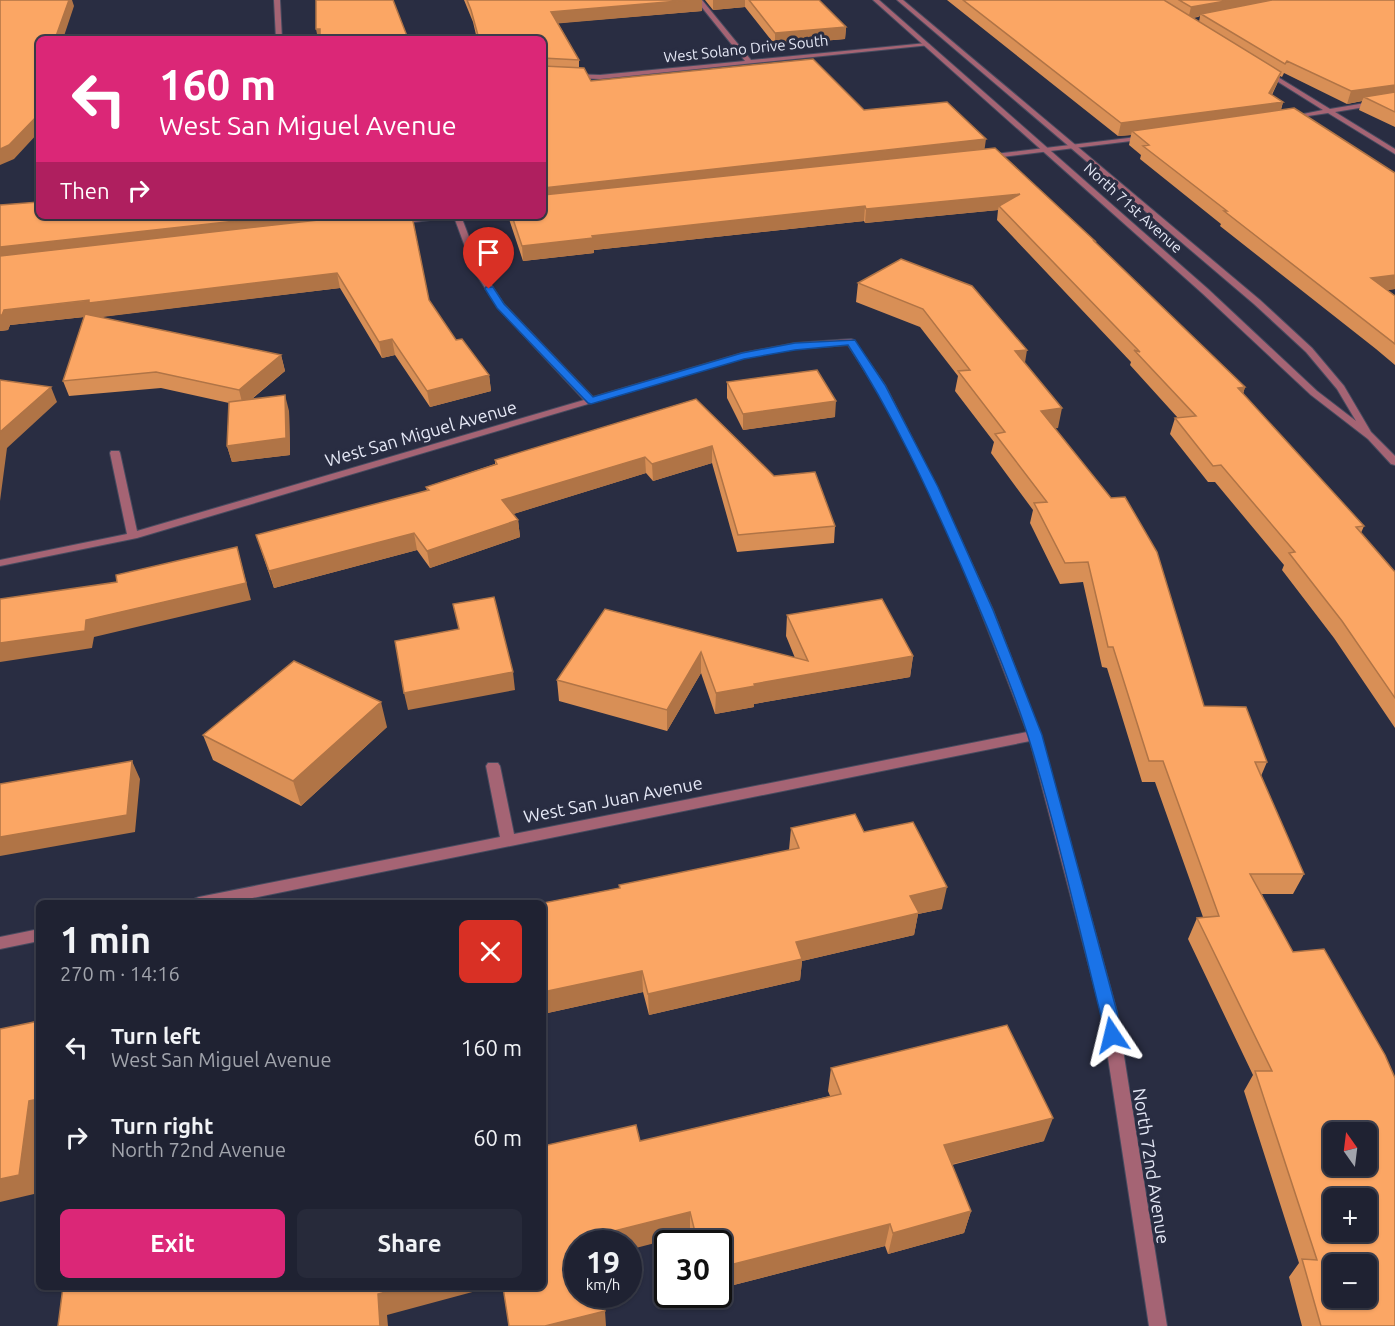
<!DOCTYPE html>
<html lang="en">
<head>
<meta charset="utf-8">
<style>
  body { margin:0; font-family:Ubuntu,sans-serif; background:#272a3a; color:#f1f3f6; height:100vh; display:flex; flex-direction:column; font-size:22px; white-space:nowrap }
  * { box-sizing:border-box; margin:0 }
  p { font-size:20px; color:#a1a4ac }
  .icon { flex:none; width:33px; height:33px; fill:none; stroke:currentColor; stroke-width:2; stroke-linecap:round; stroke-linejoin:round }
  .map { position:relative; flex:1; overflow:hidden }
  .panel { position:absolute; left:36px; top:900px; width:510px; height:390px; display:flex; flex-direction:column; background:#1f2232; border-radius:9px; box-shadow:0 2px 4px #0004,0 0 0 2px #3c3f4d }
  .panel>* { flex:none }
  .banner { position:absolute; left:36px; top:36px; width:510px; height:183px; border-radius:9px; box-shadow:0 2px 4px #0004,0 0 0 2px #3c3f4d; background:#db2777; color:#fff; overflow:hidden }
  .needle { width:39px; rotate:346deg }
  .tools { position:absolute; left:1323px; top:1122px; display:grid; gap:12px }
  .tools a { display:grid; place-items:center; width:54px; height:54px; border-radius:9px; background:#1f2232; box-shadow:0 2px 4px #0004,0 0 0 2px #3c3f4d; font-size:30px }
  .speed { position:absolute; left:564px; top:1230px; display:flex; gap:12px; font-size:30px; font-weight:700; text-align:center }
  .speed>* { display:grid; place-content:center; width:78px; height:78px; border-radius:50%; background:#1f2232; box-shadow:0 2px 4px #0004,0 0 0 2px #3c3f4d; line-height:1 }
  .speed small { font-size:15px; font-weight:400 }
  .speed .limit { border:3px solid #111; border-radius:9px; background:#fff; color:#111 }
  .pin { position:absolute; display:grid; place-items:center; width:51px; height:51px; color:#fff; margin:-62px -26px; border-radius:50% 50% 50% 0; rotate:-45deg; box-shadow:0 0 6px #0007 }
  .pin .icon { rotate:45deg }
  .me { position:absolute; width:66px; margin:-33px; rotate:350deg; stroke-linejoin:round; filter:drop-shadow(0 0 4px #0008) }
  .turn { display:flex; align-items:center; gap:21px; height:126px; padding:0 24px; font-size:27px }
  .turn .icon { width:78px; height:78px; stroke-width:2.5 }
  .turn b { display:block; font-size:42px; line-height:51px }
  .then { display:flex; align-items:center; height:57px; padding:0 24px; background:#0003; gap:12px; font-size:22px }
  .round { display:grid; place-items:center; flex:none; width:63px; height:63px; border-radius:9px; background:#272a3a }
  .head { display:flex; align-items:center; justify-content:space-between; height:102px; padding:0 24px }
  h1 { font-size:36px; font-weight:600; line-height:45px }
  .action { display:flex; gap:12px; margin-top:auto; padding:12px 24px }
  .action a { flex:1; height:69px; border-radius:9px; background:#db2777; color:#fff; font-size:24px; font-weight:600; line-height:69px; text-align:center }
  .action a+a { background:#272a3a; color:#f1f3f6 }
  ul { padding:0; list-style:none }
  li { display:flex; align-items:center; gap:18px; height:90px; padding:0 24px }
  li div { flex:1 }
  li b { display:block; font-size:22px }
  li em { font-style:normal }
  .map>svg:first-child { display:block }
  .lines { fill:none; stroke-linecap:round; stroke-linejoin:round }
  .minor-casing { stroke:#474b5f; stroke-width:2 }
  .tertiary-casing { stroke:#474b5f; stroke-width:2 }
  .minor { fill:#a56474; fill-rule:evenodd }
  .tertiary { fill:#a56474; fill-rule:evenodd }
  .wall { fill:#d88f56; fill-rule:evenodd }
  .shaded-wall { fill:#b07446 }
  .building { fill:#fba664; stroke:#b07446; stroke-width:1.5; fill-rule:evenodd }
  .route { fill:#1a73e8; stroke:#114b97; stroke-width:1.5 }
  .labels { text-anchor:middle; stroke-width:6; stroke-linejoin:round; paint-order:stroke }
  .far-street-label { font-size:15px; fill:#e4e7f5; stroke:#292d42 }
  .street-label { font-size:18px; fill:#e4e7f5; stroke:#292d42 }
</style>
</head>
<body>
<div class="map">
<svg width="1395" height="1326" viewBox="0 0 1395 1326">
  <rect width="100%" height="100%" fill="#292d42"/>
  <g class="lines">
    <defs>
      <path id="minor" d="M274 0H280L282 39H276Z
        M696 0H702L751 60 927 43 930 45 600 79 543 77V73L600 75 745 61Z
        M1264 71H1268L1330 109 1395 98V102L1335 112 1395 149V154L1328 113 1288 119V117L1323 110 1264 73Z
        M1145 136 1148 138 1147 139 986 159 983 157 986 155Z
        M431 216H461L482 271 504 304 593 397 742 353 795 343 851 339 854 340 885 385 937 487 993 610 1041 735 1117 1012 1167 1326H1149L1101 1012 1030 741 228 903H192L194 899 199 897 500 837 486 766 488 763H498L500 766 514 834 1027 732C977 600 927 463 848 345L795 349 743 358 137 538 0 566V560L127 534 110 453 111 451H119L120 453 137 531 584 400 498 308 474 271 454 217 398 224 394 222 398 220Z
        M39 929V941L0 949V937Z"/>
      <path id="tertiary" d="M873 0H879L1208 289 1317 391 1356 421 1337 389 1306 352 1254 304 897 0H903L1260 300 1312 348 1344 386 1371 432 1395 456V465L1391 464 1368 439 1311 395 1202 293Z"/>
    </defs>
    <!-- minor casing -->
    <use href="#minor" class="minor-casing"/>
    <!-- tertiary casing -->
    <use href="#tertiary" class="tertiary-casing"/>
    <!-- minor -->
    <use href="#minor" class="minor"/>
    <!-- tertiary -->
    <use href="#tertiary" class="tertiary"/>
  </g>
  <!-- wall -->
  <path class="wall" d="M464 0H702V11L558 23 579 60V68L591 81 864 110 984 149 1095 241V243L1245 387 1243 394 1364 526 1361 533 1395 572V728L1334 638 1282 570 1284 565 1215 482H1208L1170 434 1175 418H1178L1130 365 1131 362 997 220 998 210 865 223 864 221 594 250V253L523 261 508 216H543V39H477L473 22Z
    M705 0H819L846 27 845 39 775 45 745 7 713 10Z
    M947 0H1395V127L1359 110 1362 101 1347 104 1284 73 1282 77 1280 76 1277 84 1272 95 1283 102 1281 110 1395 173V289L1387 290 1395 296V365L1376 349 1220 226 1221 224 1140 159 1141 155 1129 145 1131 135 1118 136ZM1200 16 1199 22 1193 18 1198 17Z
    M0 205 412 216 429 300 456 340 489 375 491 391 430 407 395 355 382 358 340 288 99 317 281 355 285 371 252 399 289 411 290 455 232 462 227 446 229 403 161 388 69 396 63 381 84 317 10 325 8 330 0 331Z
    M901 259 1025 364 1058 428H1055L1204 706 1267 762 1261 776 1304 874 1293 894H1262L1395 1326H1302L1289 1277 1299 1263 1244 1091 1253 1075 1188 939 1197 918 1203 917 1155 782H1142L1107 668 1102 667 1083 582 1060 584 1030 523 1033 510 991 453 994 442 955 391 958 376 920 327 856 302 858 283Z
    M727 382 835 417 743 430 727 398Z
    M696 399 774 476 835 526 834 543 737 552 712 463 653 481 646 473 513 514 518 520 520 537 430 568 417 550 274 588 256 535 427 491 426 487 495 464V460Z
    M605 609 795 658 786 636 787 615 913 656 910 677 754 704V707L715 714 701 673 667 731 559 701 557 680Z
    M387 727 301 806 213 760 203 735Z
    M791 828 864 832 942 909 918 914 914 935 802 961 800 980 649 1015 643 992 543 1014V903L619 888 789 850Z
    M831 1068 1044 1141 952 1165 971 1211 964 1233 888 1254 885 1246 718 1289V1244H692L690 1234 628 1244 640 1141 830 1096 828 1091Z"/>
  <!-- shaded-wall -->
  <path class="shaded-wall" d="M69 0H72L74 6 63 39H55Z
    M690 0H702V11L552 24 551 12Z
    M713 0H745V7L713 10Z
    M1231 0H1290L1201 14 1200 16 1188 19 1191 7Z
    M846 27 845 39 775 45V33Z
    M316 29H320L322 39H318Z
    M407 36V39H384V38Z
    M1281 72 1277 84 1266 104 1283 102 1279 115 1132 131 1131 135 1118 136 1121 123 1269 93Z
    M1395 85V97H1364L1362 101 1347 104 1351 91Z
    M39 114V132L14 159 0 165V149Z
    M986 139 984 153 543 202V188Z
    M1020 194 999 206 998 210 865 223 866 209Z
    M865 206 864 221 594 250V253L523 261 522 246 592 236Z
    M281 216H411L0 263V247Z
    M337 273 340 288 94 318 93 316 10 325 8 330 0 331V315L4 310Z
    M1395 275V289L1365 293 1371 278Z
    M392 339 395 355 382 358 379 342Z
    M1027 350 1024 369 1015 351Z
    M281 355 285 371 243 406 239 390Z
    M489 375 491 391 430 407 427 391Z
    M51 387 57 402 7 448 0 501V432Z
    M1245 387 1240 403 1238 388Z
    M285 395 289 411 290 455 232 462 227 446Z
    M836 401 835 417 743 430V414Z
    M1062 408 1058 428 1037 431 1041 411Z
    M712 446V463L653 481 652 464Z
    M645 457 646 473 504 517 502 500Z
    M518 520 520 537 430 568 427 551Z
    M414 533 417 550 274 588 269 571Z
    M237 547 251 600 94 637 92 648 0 662V643L86 620Z
    M701 652V673L667 731V710Z
    M913 656 910 677 754 704V707L715 714 716 693 754 684Z
    M513 672 515 690 408 710 404 693Z
    M381 702 387 727 301 806 293 781Z
    M132 761 140 779 135 832 0 856V837Z
    M947 887 942 909 918 914 914 935 802 961 800 980 649 1015 648 994 796 942 910 896Z
    M642 971 643 992 543 1014V992Z
    M39 1099V1156L34 1194 0 1202V1179L29 1101Z
    M1053 1118 1044 1141 937 1168 944 1145Z
    M971 1211 964 1233 888 1254 893 1233Z
    M690 1212V1234L628 1250V1244H591L590 1237Z
    M890 1224 885 1246 718 1289V1268Z
    M405 1287H491L387 1315 388 1326H380L378 1294Z
    M605 1311 606 1326H545Z"/>
  <!-- building -->
  <path class="building" d="M0 0H69L55 39H39V114L9 145 0 149Z
    M316 0H393L407 36 384 38V39H320V29H316Z
    M467 0H690L551 12 579 60 543 58V39H479L471 10Z
    M749 0H819L846 27 775 33Z
    M963 0H1164L1281 72 1269 93 1283 102 1121 123Z
    M1179 0H1231L1191 7Z
    M1272 0H1395V85L1351 91 1287 61 1285 64 1201 14Z
    M813 59 864 110 947 102 986 139 543 188V66L584 68 591 81Z
    M1395 92V112L1364 97Z
    M1294 108 1395 173V275L1371 278 1395 296V344L1224 211H1227L1143 146 1149 145 1132 131Z
    M995 148 1095 241H1094L1245 387 1238 388 1364 526 1356 527 1395 572V698L1342 621 1289 553 1295 552 1221 465 1213 466 1175 418 1196 416 1134 350 1140 352 999 206 1020 194 866 209 865 206 592 236 593 238 522 246 512 216H543V195Z
    M39 202V216H281L0 247V205Z
    M354 216H412L429 300 456 340 462 339 489 375 427 391 392 339 379 342 337 273 89 303V300L4 310 2 315H0V256Z
    M901 259 972 286 1027 350 1015 351 1062 408 1041 411 1111 498 1125 497 1157 552 1204 706 1246 707 1267 762H1255L1304 874H1250L1293 952 1324 949 1385 1055 1395 1078V1326H1321L1302 1259 1317 1260 1255 1071H1272L1197 918 1219 916 1163 761H1149L1113 647H1108L1088 562 1065 563 1034 503 1047 502 995 434 1005 432 958 371 970 370 923 309 858 283ZM1334 1132H1366V1166H1334ZM1334 1198H1366V1232H1334ZM1334 1264H1366V1298H1334Z
    M85 314 281 355 239 390 156 372 63 381Z
    M817 370 836 401 743 414 727 382Z
    M0 380 51 387 0 432V435Z
    M285 395 286 438 227 446 229 402Z
    M696 399 774 476 815 472 835 526 738 535 712 446 652 464 645 457 502 500 518 520 427 551 414 533 269 571 256 535 429 490 426 487 497 464 495 460Z
    M237 547 246 583 86 620 85 631 0 643V599L117 582 116 575Z
    M494 597 513 672 404 693 395 641 459 629 453 604Z
    M882 599 913 656 754 684 755 686 716 693 701 652 667 710 557 680 605 609 808 661 787 615Z
    M294 661 381 702 293 781 203 735Z
    M132 761 127 815 0 837V784Z
    M855 814 864 832 913 822 947 887 910 896 919 913 796 942 802 959 648 994 642 971 543 992V903L620 888 619 885 799 848 791 828Z
    M39 1021V1099L29 1101 19 1175 0 1179V1029Z
    M1007 1025 1053 1118 944 1145 971 1211 893 1233 890 1224 718 1268V1244H698L690 1212 590 1237 591 1244H578V1294H601L605 1311 545 1326H509L503 1287H543V1146L636 1125 640 1141 841 1094 831 1068Z
    M63 1287H405L378 1294 380 1326H58Z"/>
  <!-- route -->
  <path class="route" d="M486 287H493L504 304 593 397 742 353 795 343 855 340 885 385 938 487 993 610 1042 735 1117 1012 1121 1035 1118 1040 1112 1042 1106 1040 1100 1012C1077 920 1056 826 1028 736 1009 677 984 619 960 563 927 488 893 414 848 345L795 350 744 359 591 404 588 403 497 308 485 289Z"/>
  <g class="labels">
    <!-- far-street labels -->
    <g class="far-street-label">
      <text transform="translate(746 49) rotate(-6)" y="5">West Solano Drive South</text>
      <text transform="translate(1133 208) rotate(42)" y="5">North 71st Avenue</text>
    </g>
    <!-- street labels -->
    <g class="street-label">
      <text transform="translate(421 434) rotate(-16)" y="6">West San Miguel Avenue</text>
      <text transform="translate(613 800) rotate(-11)" y="6">West San Juan Avenue</text>
      <text transform="translate(1151 1166) rotate(81)" y="6">North 72nd Avenue</text>
    </g>
  </g>
</svg>
<div class="tools">
<a><svg class="needle" viewBox="-14 -14 28 28"><path d="M0-13l5 13h-10z" fill="#e53935"/><path d="M0 13l5-13h-10z" fill="#a1a4ac"/></svg></a>
<a>+</a>
<a>−</a>
</div>
<div class="speed"><div>19<small>km/h</small></div><div class="limit">30</div></div>
<div class="pin" style="left:489px;top:289px;background:#d93025"><svg class="icon" aria-label="arrive" viewBox="0 0 24 24"><path d="M6 21V4h12l-3 4 3 4H6"/></svg></div>
<svg class="me" style="left:1112px;top:1035px" viewBox="-20 -20 40 40"><path d="M0-17L14 15 0 8-14 15z" fill="#1a73e8" stroke="#fff" stroke-width="4"/></svg>
<div class="banner">
<div class="turn"><svg class="icon" aria-label="left" viewBox="0 0 24 24"><path d="M17 20v-9H6M10 6l-5 5 5 5"/></svg><div><b>160 m</b>West San Miguel Avenue</div></div>
<div class="then">Then<svg class="icon" aria-label="right" viewBox="0 0 24 24"><path d="M7 20v-9h11M14 6l5 5-5 5"/></svg></div>
</div>
<section class="panel">
<div class="head"><div><h1>1 min</h1><p>270 m · 14:16</p></div><a class="round" style="background:#d93025;color:#fff"><svg class="icon" aria-label="close" viewBox="0 0 24 24"><path d="M6 6l12 12M18 6L6 18"/></svg></a></div>
<ul>
<li><svg class="icon" aria-label="left" viewBox="0 0 24 24"><path d="M17 20v-9H6M10 6l-5 5 5 5"/></svg><div><b>Turn left</b><p>West San Miguel Avenue</p></div><em>160 m</em></li>
<li><svg class="icon" aria-label="right" viewBox="0 0 24 24"><path d="M7 20v-9h11M14 6l5 5-5 5"/></svg><div><b>Turn right</b><p>North 72nd Avenue</p></div><em>60 m</em></li>
</ul>
<div class="action"><a>Exit</a><a>Share</a></div>
</section>
</div>
</body>
</html>
